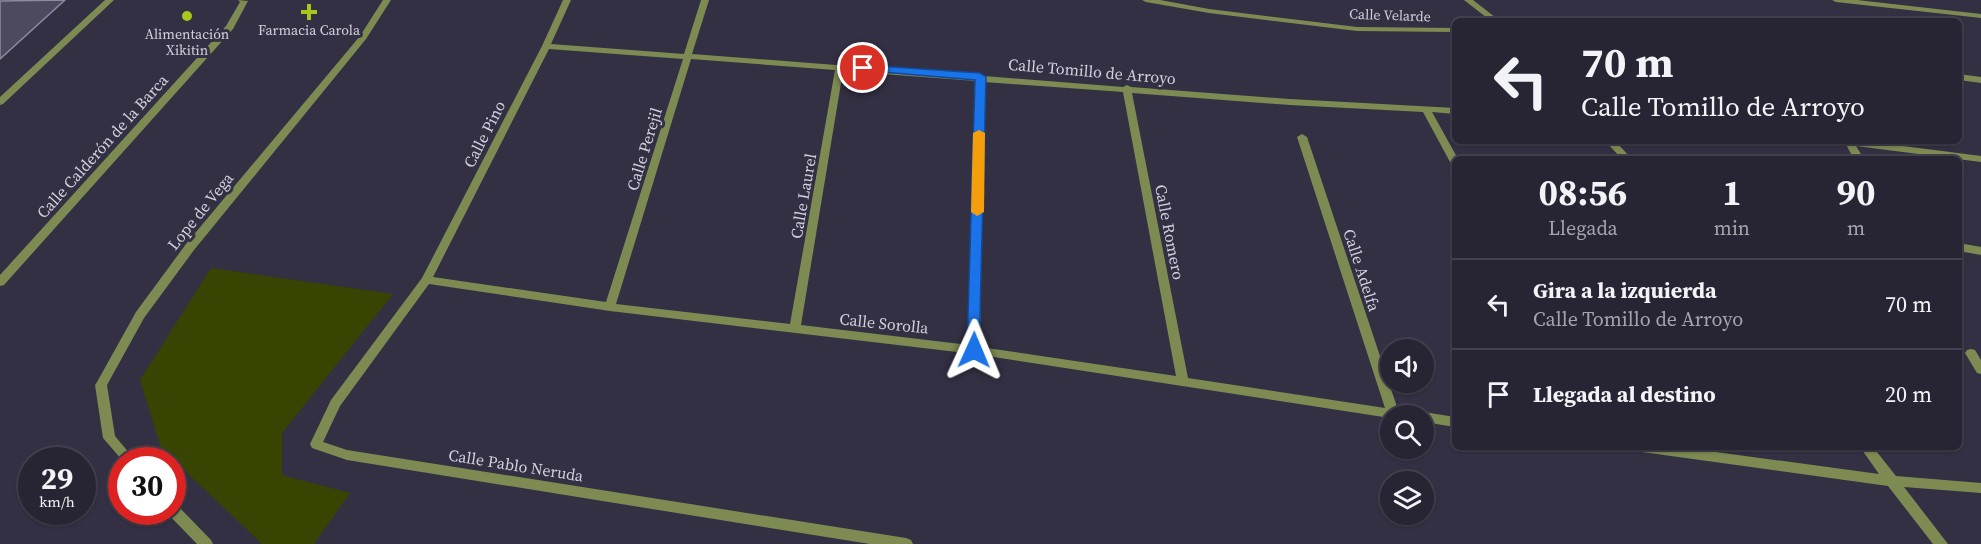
<!DOCTYPE html>
<html lang="es">
<head>
<meta charset="utf-8">
<style>
  body { margin:0; font-family:"Source Serif 4",serif; background:#33303f; color:#f1f3f6; height:100vh; display:flex; flex-direction:column; font-size:22px; white-space:nowrap }
  * { box-sizing:border-box; margin:0 }
  p { font-size:20px; color:#a4a4ac }
  .icon { flex:none; width:33px; height:33px; fill:none; stroke:currentColor; stroke-width:2; stroke-linecap:round; stroke-linejoin:round }
  .map { position:relative; flex:1; overflow:hidden }
  .details { position:absolute; left:1452px; top:156px; width:510px; height:294px; display:flex; flex-direction:column; background:#272433; border-radius:9px; box-shadow:0 2px 4px #0004,0 0 0 2px #43414e }
  .details>* { flex:none }
  .guide { position:absolute; left:1452px; top:18px; width:510px; height:126px; border-radius:9px; box-shadow:0 2px 4px #0004,0 0 0 2px #43414e; background:#272433; color:#f1f3f6; overflow:hidden }
  .fabs { position:absolute; left:1380px; top:339px; display:grid; gap:12px }
  .fabs a { display:grid; place-items:center; width:54px; height:54px; border-radius:50%; background:#272433; box-shadow:0 2px 4px #0004,0 0 0 2px #43414e; font-size:30px }
  .speed { position:absolute; left:18px; top:447px; display:flex; gap:12px; font-size:30px; font-weight:700; text-align:center }
  .speed>* { display:grid; place-content:center; width:78px; height:78px; border-radius:50%; background:#272433; box-shadow:0 2px 4px #0004,0 0 0 2px #43414e; line-height:1 }
  .speed small { font-size:15px; font-weight:400 }
  .speed .limit { border:9px solid #d22; background:#fff; color:#111 }
  .pin { position:absolute; display:grid; place-items:center; width:51px; height:51px; color:#fff; margin:-26px; border:3px solid #fff; border-radius:50%; box-shadow:0 2px 6px #0007 }
  .me { position:absolute; width:66px; margin:-33px; rotate:1deg; stroke-linejoin:round; filter:drop-shadow(0 0 4px #0008) }
  .turn { display:flex; align-items:center; gap:21px; height:126px; padding:0 30px; font-size:27px }
  .turn .icon { width:78px; height:78px; stroke-width:2.5 }
  .turn b { display:block; font-size:42px; line-height:51px }
  .eta { display:flex; justify-content:space-evenly; align-items:center; height:102px; text-align:center }
  .eta b { font-size:36px; font-weight:700; line-height:42px }
  ul { padding:0; list-style:none }
  li { display:flex; align-items:center; gap:18px; height:90px; padding:0 30px; border-top:2px solid #43414e }
  li div { flex:1 }
  li b { display:block; font-size:22px }
  li em { font-style:normal }
  .map>svg:first-child { display:block }
  .green { fill:#384401 }
  .building { fill:#4d495f; stroke:#8e89a2; stroke-width:1.5 }
  .lines { fill:none; stroke-linecap:round; stroke-linejoin:round }
  .minor { fill:#7d8b52; fill-rule:evenodd }
  .route { fill:#1a73e8; stroke:#114b97; stroke-width:1.5 }
  .slow { fill:#f59e0b }
  .poi-dot { fill:#a8c71c; stroke:#343044; stroke-width:2 }
  .labels { text-anchor:middle; stroke-width:6; stroke-linejoin:round; paint-order:stroke }
  .far-street-label { font-size:14px; fill:#d2d0dd; stroke:#343044 }
  .far-poi-label { font-size:14px; fill:#d2d0dd; stroke:#343044 }
  .street-label { font-size:16px; fill:#d2d0dd; stroke:#343044 }
</style>
</head>
<body>
<div class="map">
<svg width="1981" height="544" viewBox="0 0 1981 544">
  <rect width="100%" height="100%" fill="#343044"/>
  <!-- green -->
  <path class="green" d="M211 268 393 294 282 433V475L350 493 314 544H262L161 448 140 380Z"/>
  <!-- building -->
  <path class="building" d="M65 0 0 59V1Z"/>
  <g class="lines">
    <!-- minor -->
    <path class="minor" d="M105 0H114L3 104 0 105V97Z
      M238 0 248 1 233 29 4 285 0 286V275L226 26 240 2Z
      M383 0H391L366 39 194 250 144 318 107 385 115 436 135 460H122L103 438 95 385 97 382 136 312 186 244 360 36Z
      M563 0H571L551 44 684 54 701 0H709L692 54 836 65 840 63 844 66 977 76 980 74 984 76 1123 87 1127 85 1131 87 1290 99 1455 108V114L1432 112 1458 159H1455V165L1450 162 1423 112 1290 105 1132 93 1188 378 1385 408 1297 137 1302 134 1307 137 1398 410 1413 413 1415 416H1390V418L974 354 610 311 429 284 340 406 323 442 347 450 906 538 911 540 913 544H870L347 460 312 448 310 444 331 400 422 278 542 46ZM549 49 683 59 606 302 433 277ZM691 59 835 70 790 324 616 304ZM843 71 976 81 969 345 801 325ZM984 82 1123 92 1176 376 980 347Z
      M1142 0H1160L1209 9 1357 27 1455 28V32L1357 31 1209 13 1146 2Z
      M1464 0H1473L1500 21H1491Z
      M1832 0H1857L1981 14V18L1836 2Z
      M1959 74 1981 77V83L1959 80Z
      M1605 141H1615L1632 159H1622Z
      M1844 141H1864L1981 156V162L1856 146 1864 159H1854Z
      M1959 243 1981 247V255L1959 251Z
      M1971 349 1975 350 1981 360V374L1977 373 1965 353 1967 350Z
      M1424 412 1455 417V427L1424 422V416H1419Z
      M1636 447H1679L1879 474 1860 447H1873L1896 476 1981 483V493L1904 487 1948 544H1933L1888 486 1642 452 1638 451Z
      M172 504 177 505 211 540 213 544H197L167 513V512H172Z"/>
  </g>
  <!-- route -->
  <path class="route" d="M863 65 980 73 986 77 979 354 974 355 967 350 975 80 859 70 858 68Z"/>
  <!-- slow -->
  <path class="slow" d="M979 130 985 133 984 212 977 216 971 212 973 133Z"/>
  <!-- markers -->
  <g class="poi-dot">
    <path d="M306 3h6v6h6v6h-6v6h-6v-6h-6v-6h6z"/>
    <circle cx="187" cy="16" r="6"/>
  </g>
  <g class="labels">
    <!-- far-street labels -->
    <g class="far-street-label">
      <text transform="translate(1390 15) rotate(2)" y="5">Calle Velarde</text>
    </g>
    <!-- far-poi labels -->
    <g class="far-poi-label">
      <text x="309" y="35">Farmacia Carola</text>
      <text x="187" y="39">Alimentación<tspan x="187" dy="16">Xikitin</tspan></text>
    </g>
    <!-- street labels -->
    <g class="street-label">
      <text transform="translate(1092 71) rotate(5)" y="6">Calle Tomillo de Arroyo</text>
      <text transform="translate(484 134) rotate(-63)" y="6">Calle Pino</text>
      <text transform="translate(102 146) rotate(-48)" y="6">Calle Calderón de la Barca</text>
      <text transform="translate(644 149) rotate(-73)" y="6">Calle Perejil</text>
      <text transform="translate(803 196) rotate(-80)" y="6">Calle Laurel</text>
      <text transform="translate(200 211) rotate(-51)" y="6">Lope de Vega</text>
      <text transform="translate(1170 232) rotate(79)" y="6">Calle Romero</text>
      <text transform="translate(1362 270) rotate(72)" y="6">Calle Adelfa</text>
      <text transform="translate(884 323) rotate(6)" y="6">Calle Sorolla</text>
      <text transform="translate(516 465) rotate(9)" y="6">Calle Pablo Neruda</text>
    </g>
  </g>
</svg>
<div class="fabs">
<a><svg class="icon" aria-label="sound" viewBox="0 0 24 24"><path d="M4 9h4l5-4v14l-5-4H4zM17 9q2 3 0 6"/></svg></a>
<a><svg class="icon" aria-label="search" viewBox="0 0 24 24"><circle cx="10" cy="10" r="6"/><path d="M15 15l6 6"/></svg></a>
<a><svg class="icon" aria-label="layers" viewBox="0 0 24 24"><path d="M12 4l9 5-9 5-9-5zM3 14l9 5 9-5"/></svg></a>
</div>
<div class="speed"><div>29<small>km/h</small></div><div class="limit">30</div></div>
<div class="pin" style="left:863px;top:68px;background:#d93025"><svg class="icon" aria-label="arrive" viewBox="0 0 24 24"><path d="M6 21V4h12l-3 4 3 4H6"/></svg></div>
<svg class="me" style="left:974px;top:350px" viewBox="-20 -20 40 40"><path d="M0-17L14 15 0 8-14 15z" fill="#1a73e8" stroke="#fff" stroke-width="4"/></svg>
<div class="guide">
<div class="turn"><svg class="icon" aria-label="left" viewBox="0 0 24 24"><path d="M17 20v-9H6M10 6l-5 5 5 5"/></svg><div><b>70 m</b>Calle Tomillo de Arroyo</div></div>
</div>
<section class="details">
<div class="eta">
<div><b>08:56</b><p>Llegada</p></div>
<div><b>1</b><p>min</p></div>
<div><b>90</b><p>m</p></div>
</div>
<ul>
<li><svg class="icon" aria-label="left" viewBox="0 0 24 24"><path d="M17 20v-9H6M10 6l-5 5 5 5"/></svg><div><b>Gira a la izquierda</b><p>Calle Tomillo de Arroyo</p></div><em>70 m</em></li>
<li><svg class="icon" aria-label="arrive" viewBox="0 0 24 24"><path d="M6 21V4h12l-3 4 3 4H6"/></svg><div><b>Llegada al destino</b></div><em>20 m</em></li>
</ul>
</section>
</div>
</body>
</html>
